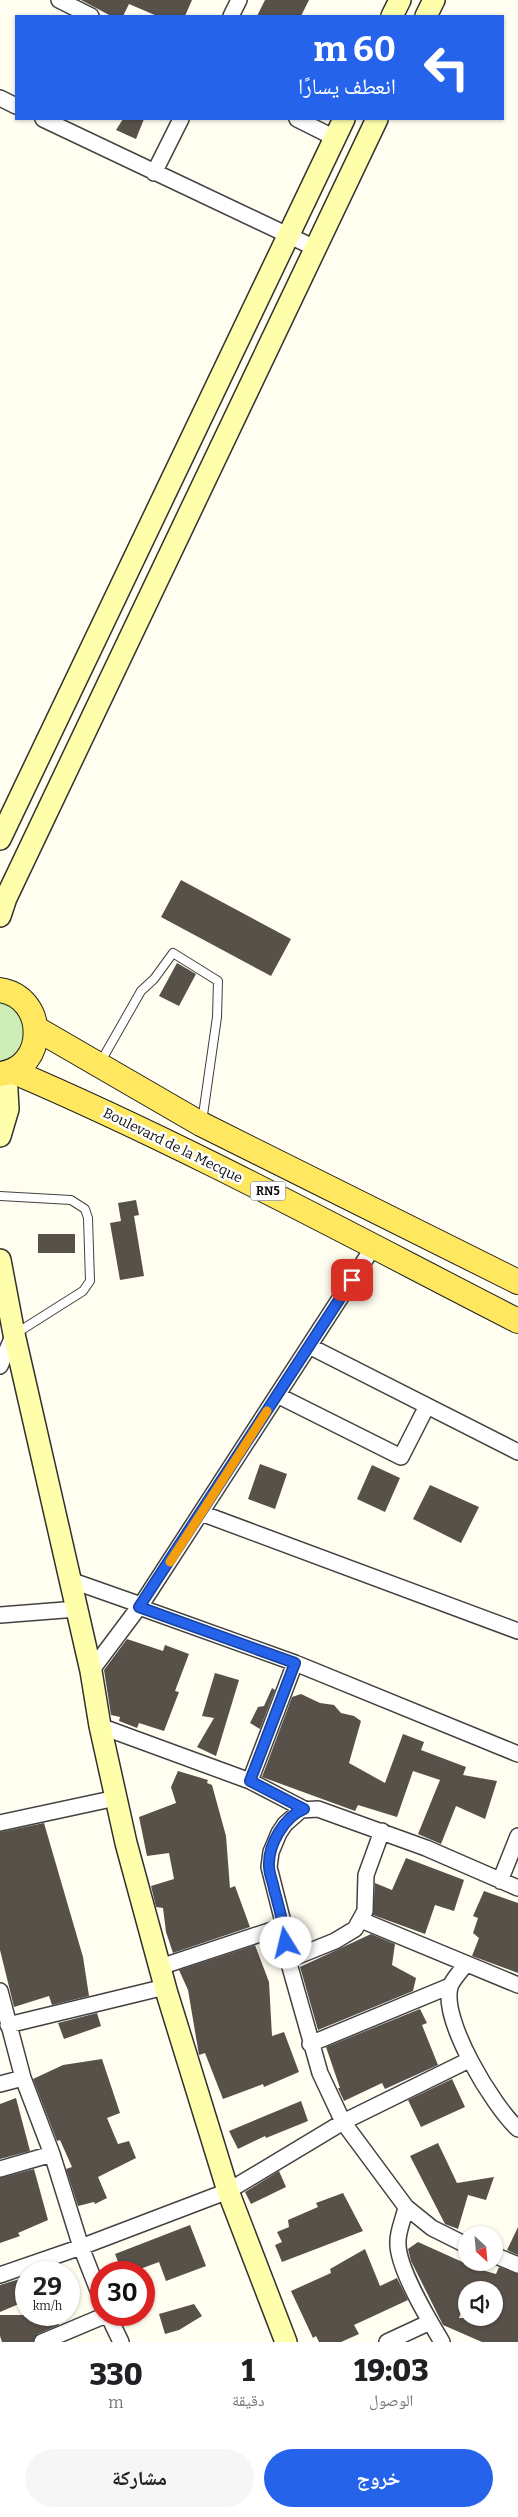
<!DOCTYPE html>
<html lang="ar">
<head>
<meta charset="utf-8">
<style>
  body { margin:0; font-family:Bitter,"Noto Naskh Arabic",serif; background:#f6f6f6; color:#202124; direction:rtl; height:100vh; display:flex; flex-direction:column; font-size:19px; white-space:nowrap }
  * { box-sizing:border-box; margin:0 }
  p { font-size:16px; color:#757577 }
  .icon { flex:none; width:28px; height:28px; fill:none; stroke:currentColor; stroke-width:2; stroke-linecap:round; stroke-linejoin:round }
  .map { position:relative; height:2342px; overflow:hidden; direction:ltr }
  .sheet { display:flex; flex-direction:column; background:#fff; flex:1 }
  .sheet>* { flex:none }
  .guide { position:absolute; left:15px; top:15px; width:489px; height:105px; border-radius:0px; box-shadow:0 1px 4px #0004; direction:rtl; background:#2563eb; color:#fff; overflow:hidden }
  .needle { width:32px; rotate:154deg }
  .fabs { position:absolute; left:458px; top:2226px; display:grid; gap:10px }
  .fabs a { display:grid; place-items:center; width:45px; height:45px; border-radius:50%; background:#fff; box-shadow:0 1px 4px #0004; font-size:25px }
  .speed { position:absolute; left:15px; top:2261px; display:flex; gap:10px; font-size:25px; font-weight:700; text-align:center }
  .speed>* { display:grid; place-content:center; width:65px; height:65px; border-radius:50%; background:#fff; box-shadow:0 1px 4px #0004; line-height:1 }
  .speed small { font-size:12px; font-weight:400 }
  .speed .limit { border:8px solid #d22; background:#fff; color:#111 }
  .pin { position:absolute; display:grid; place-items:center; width:42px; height:42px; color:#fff; margin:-21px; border-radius:10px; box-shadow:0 2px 8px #0006 }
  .me { position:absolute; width:55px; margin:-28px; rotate:351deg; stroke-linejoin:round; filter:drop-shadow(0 0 4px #0008) }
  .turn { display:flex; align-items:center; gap:18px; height:105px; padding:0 25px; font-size:22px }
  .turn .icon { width:65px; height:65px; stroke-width:2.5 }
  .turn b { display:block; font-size:35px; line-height:42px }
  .eta { display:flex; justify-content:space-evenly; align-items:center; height:85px; text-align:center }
  .eta b { font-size:30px; font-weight:800; line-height:35px }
  .primary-button { display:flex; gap:10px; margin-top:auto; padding:10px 25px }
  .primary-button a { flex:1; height:58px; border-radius:30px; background:#2563eb; color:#fff; font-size:20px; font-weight:800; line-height:58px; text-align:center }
  .primary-button a+a { background:#f6f6f6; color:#202124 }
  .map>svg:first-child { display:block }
  .green { fill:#cdedb6 }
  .building { fill:#58514a; fill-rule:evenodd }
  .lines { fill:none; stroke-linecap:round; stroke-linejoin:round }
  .lane-casing { stroke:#424242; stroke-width:10 }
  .street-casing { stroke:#424242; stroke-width:18 }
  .secondary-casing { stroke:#313131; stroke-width:24 }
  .primary-casing { stroke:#202020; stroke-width:26 }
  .lane { stroke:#fff; stroke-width:8 }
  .street { stroke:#fff; stroke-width:15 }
  .secondary { stroke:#fffeab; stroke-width:21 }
  .primary { stroke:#ffe860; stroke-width:24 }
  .route-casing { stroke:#184099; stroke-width:12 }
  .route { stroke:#2563eb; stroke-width:9 }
  .slow { stroke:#f59e0b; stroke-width:9 }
  .labels { text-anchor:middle; stroke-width:5; stroke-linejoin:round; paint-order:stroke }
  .shield { fill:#fff; stroke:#575757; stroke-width:1 }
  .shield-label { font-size:12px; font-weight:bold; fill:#0f0f0f }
  .street-label { font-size:14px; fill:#0f0f0f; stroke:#fff }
</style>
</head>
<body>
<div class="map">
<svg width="518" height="2342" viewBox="0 0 518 2342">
  <rect width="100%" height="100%" fill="#fffef0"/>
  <!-- green -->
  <path class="green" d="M0 994 28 1017 24 1051 0 1066Z"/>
  <!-- building -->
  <path class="building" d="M81 0H192L185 16H157L129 4 123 16H111Z
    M265 0H309L301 16H257Z
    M123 119H144L136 139 116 130Z
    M181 880 291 939 271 976 161 917Z
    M177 963 196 974 179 1006 159 996Z
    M136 1200 139 1215 134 1216 144 1276 120 1280 110 1223 121 1221 118 1203Z
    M38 1234H75V1253H38Z
    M260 1464 287 1474 275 1509 248 1499Z
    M372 1465 400 1478 385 1512 357 1499Z
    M430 1485 479 1507 461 1543 413 1519Z
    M127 1639 163 1651 165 1645 189 1654 175 1691 179 1692 164 1731 139 1723 137 1728 119 1721 120 1717 111 1715 104 1670Z
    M215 1673 239 1680 216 1756 197 1747 214 1718 202 1716Z
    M272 1688 275 1690 260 1729 250 1723 258 1707 264 1706Z
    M301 1694 320 1703 334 1705 341 1713 354 1716 361 1721 349 1763 385 1783 403 1734 424 1742 421 1750 466 1767 463 1775 497 1781 485 1819 456 1806 441 1844 418 1834 440 1780 413 1771 397 1817 358 1805 355 1811 262 1777 292 1697Z
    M178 1771 208 1780 207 1783 212 1785 226 1836 230 1888 235 1886 250 1927 173 1953 166 1932 163 1908 156 1907 151 1886 174 1879 169 1853 147 1856 139 1817 176 1803 171 1787Z
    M44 1823 83 1957 89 1996 52 2005 49 1996 14 2007 0 1950V1832Z
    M406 1858 464 1880 454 1911 435 1905 425 1934 373 1915 375 1883 392 1890Z
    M484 1891 518 1903V1973L472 1956 479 1938 473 1933 478 1918 473 1916Z
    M371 1934 395 1944 392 1965 416 1978 413 1991 318 2030 300 1967Z
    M255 1945 269 1982 272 2036 284 2032 299 2072 264 2087 263 2084 223 2099 205 2053 199 2055 188 1990 179 1970Z
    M420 2009 427 2023 422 2025 438 2065 385 2089 382 2083 344 2101 338 2088H340L326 2047Z
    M97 2013 101 2026 64 2039 58 2023Z
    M102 2059 120 2113 107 2118 118 2144 129 2141 136 2158 98 2177 107 2198 95 2204 94 2202 78 2206 66 2169 72 2167 60 2140 57 2141 33 2079 63 2065Z
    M452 2079 465 2107 421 2127 408 2100Z
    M16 2098 30 2151 0 2159V2104Z
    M301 2101 308 2121 266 2138 265 2136 238 2149 229 2131Z
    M438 2143 457 2183 494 2177 486 2200 468 2195 458 2229 445 2224 410 2156Z
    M34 2169 48 2220 18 2233 20 2236 0 2243V2178Z
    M279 2171 286 2187 251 2204 245 2192Z
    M343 2193 363 2231 282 2262 275 2245 282 2242 277 2232 289 2227 288 2220 318 2207 316 2203Z
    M190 2225 206 2266 166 2281 159 2262 132 2272H122L115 2254Z
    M518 2227V2255L507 2250Z
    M418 2242 478 2269 496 2274 499 2267 518 2274V2342H482L443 2325 411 2261 408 2249ZM466 2290H494V2318H459L466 2299Z
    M365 2249 380 2286 397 2278 408 2300 354 2325 359 2334 341 2342H319L316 2336 313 2338 291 2291 331 2273 330 2269Z
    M26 2277V2301L0 2312V2285Z
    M194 2304 202 2316 179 2330 165 2334 159 2314Z
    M0 2315H55L59 2325 38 2334 33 2342H2L0 2336Z"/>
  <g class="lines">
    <defs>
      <path id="lane" d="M100 1063 141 991 154 979 173 953 218 981 217 1017 202 1122
        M0 1196 71 1200 85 1209 88 1218 90 1281 83 1291 15 1334"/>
      <path id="street" d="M59 0 91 16
        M231 16 239 0
        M0 98 16 106
        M43 119 315 248
        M297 119 335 138
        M154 173 181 119
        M309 1346 518 1452
        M0 1366 14 1334
        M277 1395 401 1457 427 1406
        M201 1513 518 1631
        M70 1580 141 1605 139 1607 295 1663 518 1754
        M141 1605 374 1246
        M0 1615 77 1609
        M91 1671 139 1607
        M100 1726 250 1781 304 1809
        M250 1781 295 1663
        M0 1823 116 1798
        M500 1881 518 1836
        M361 1920 518 1985
        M288 1960 335 1941 355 1929 365 1911 366 1875 382 1831
        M465 1965C461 1971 452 1980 450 1987 441 2021 493 2106 518 2129
        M160 1967 284 1926
        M0 1991 23 2078 52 2154 81 2247 101 2298
        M8 2025 165 1987
        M310 2044 450 1986
        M0 2084 23 2078
        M0 2169 52 2154
        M406 2207C404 2218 398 2230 398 2241 396 2266 429 2320 442 2342
        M466 2245 432 2228 406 2207 343 2122 320 2073 288 1960 284 1926 269 1867 271 1852 279 1833 285 1824 301 1810 318 1809 426 1848 518 1888
        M494 2255 518 2265
        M0 2275 81 2247 228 2191 343 2122 469 2060
        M108 2315 121 2342
        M42 2342 106 2315
        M387 2342 430 2322"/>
      <path id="secondary" d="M392 16 400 0
        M426 16 434 0
        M0 839 344 119
        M0 916 6 898 377 119
        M0 1136 8 1109 6 1073
        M0 1260 14 1334 91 1671 100 1726 126 1843 166 1990 228 2191 286 2342"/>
      <path id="primary" d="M0 990C47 997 48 1068 0 1074
        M37 1029 201 1124 518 1282
        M12 1071C185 1145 350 1235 518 1321"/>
    </defs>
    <!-- lane casing -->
    <use href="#lane" class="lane-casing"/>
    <!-- street casing -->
    <use href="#street" class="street-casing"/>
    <!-- secondary casing -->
    <use href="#secondary" class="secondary-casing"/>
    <!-- primary casing -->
    <use href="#primary" class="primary-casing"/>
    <!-- lane -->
    <use href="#lane" class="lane"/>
    <!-- street -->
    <use href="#street" class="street"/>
    <!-- secondary -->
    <use href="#secondary" class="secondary"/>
    <!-- primary -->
    <use href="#primary" class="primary"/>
  </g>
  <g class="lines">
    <defs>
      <path id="route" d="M286 1943C284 1925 279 1907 274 1889 273 1882 269 1874 269 1866 268 1845 284 1817 304 1809L250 1781 295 1663 139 1607 352 1280"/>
    </defs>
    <!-- route casing -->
    <use href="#route" class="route-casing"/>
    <!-- route -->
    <use href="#route" class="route"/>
    <!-- slow -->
    <path class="slow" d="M170 1562 267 1411"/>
  </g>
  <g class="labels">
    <!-- shield labels -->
    <rect class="shield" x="250.5" y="1181.5" width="35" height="19" rx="4"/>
    <g class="shield-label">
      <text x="268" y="1195">RN5</text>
    </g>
    <!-- street labels -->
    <g class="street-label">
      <text transform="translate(173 1145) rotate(26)" y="5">Boulevard de la Mecque</text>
    </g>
  </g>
</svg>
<div class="fabs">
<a><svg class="needle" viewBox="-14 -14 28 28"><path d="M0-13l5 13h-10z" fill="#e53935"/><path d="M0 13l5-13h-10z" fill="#757577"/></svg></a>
<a><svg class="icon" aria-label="sound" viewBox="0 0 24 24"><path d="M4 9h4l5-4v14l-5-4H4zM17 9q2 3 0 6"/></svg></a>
</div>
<div class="speed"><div>29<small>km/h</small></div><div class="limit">30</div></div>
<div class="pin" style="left:352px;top:1280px;background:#d93025"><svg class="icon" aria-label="arrive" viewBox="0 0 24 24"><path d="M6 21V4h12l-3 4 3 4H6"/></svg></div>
<svg class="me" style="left:286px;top:1943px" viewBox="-20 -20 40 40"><circle r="19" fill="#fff"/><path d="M0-13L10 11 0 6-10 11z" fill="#2563eb"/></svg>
<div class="guide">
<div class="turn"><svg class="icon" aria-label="left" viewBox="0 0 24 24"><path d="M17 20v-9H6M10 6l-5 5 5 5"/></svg><div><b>60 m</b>انعطف يسارًا</div></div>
</div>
</div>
<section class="sheet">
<div class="eta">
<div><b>19:03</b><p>الوصول</p></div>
<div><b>1</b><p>دقيقة</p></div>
<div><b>330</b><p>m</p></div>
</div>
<div class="primary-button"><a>خروج</a><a>مشاركة</a></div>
</section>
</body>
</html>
